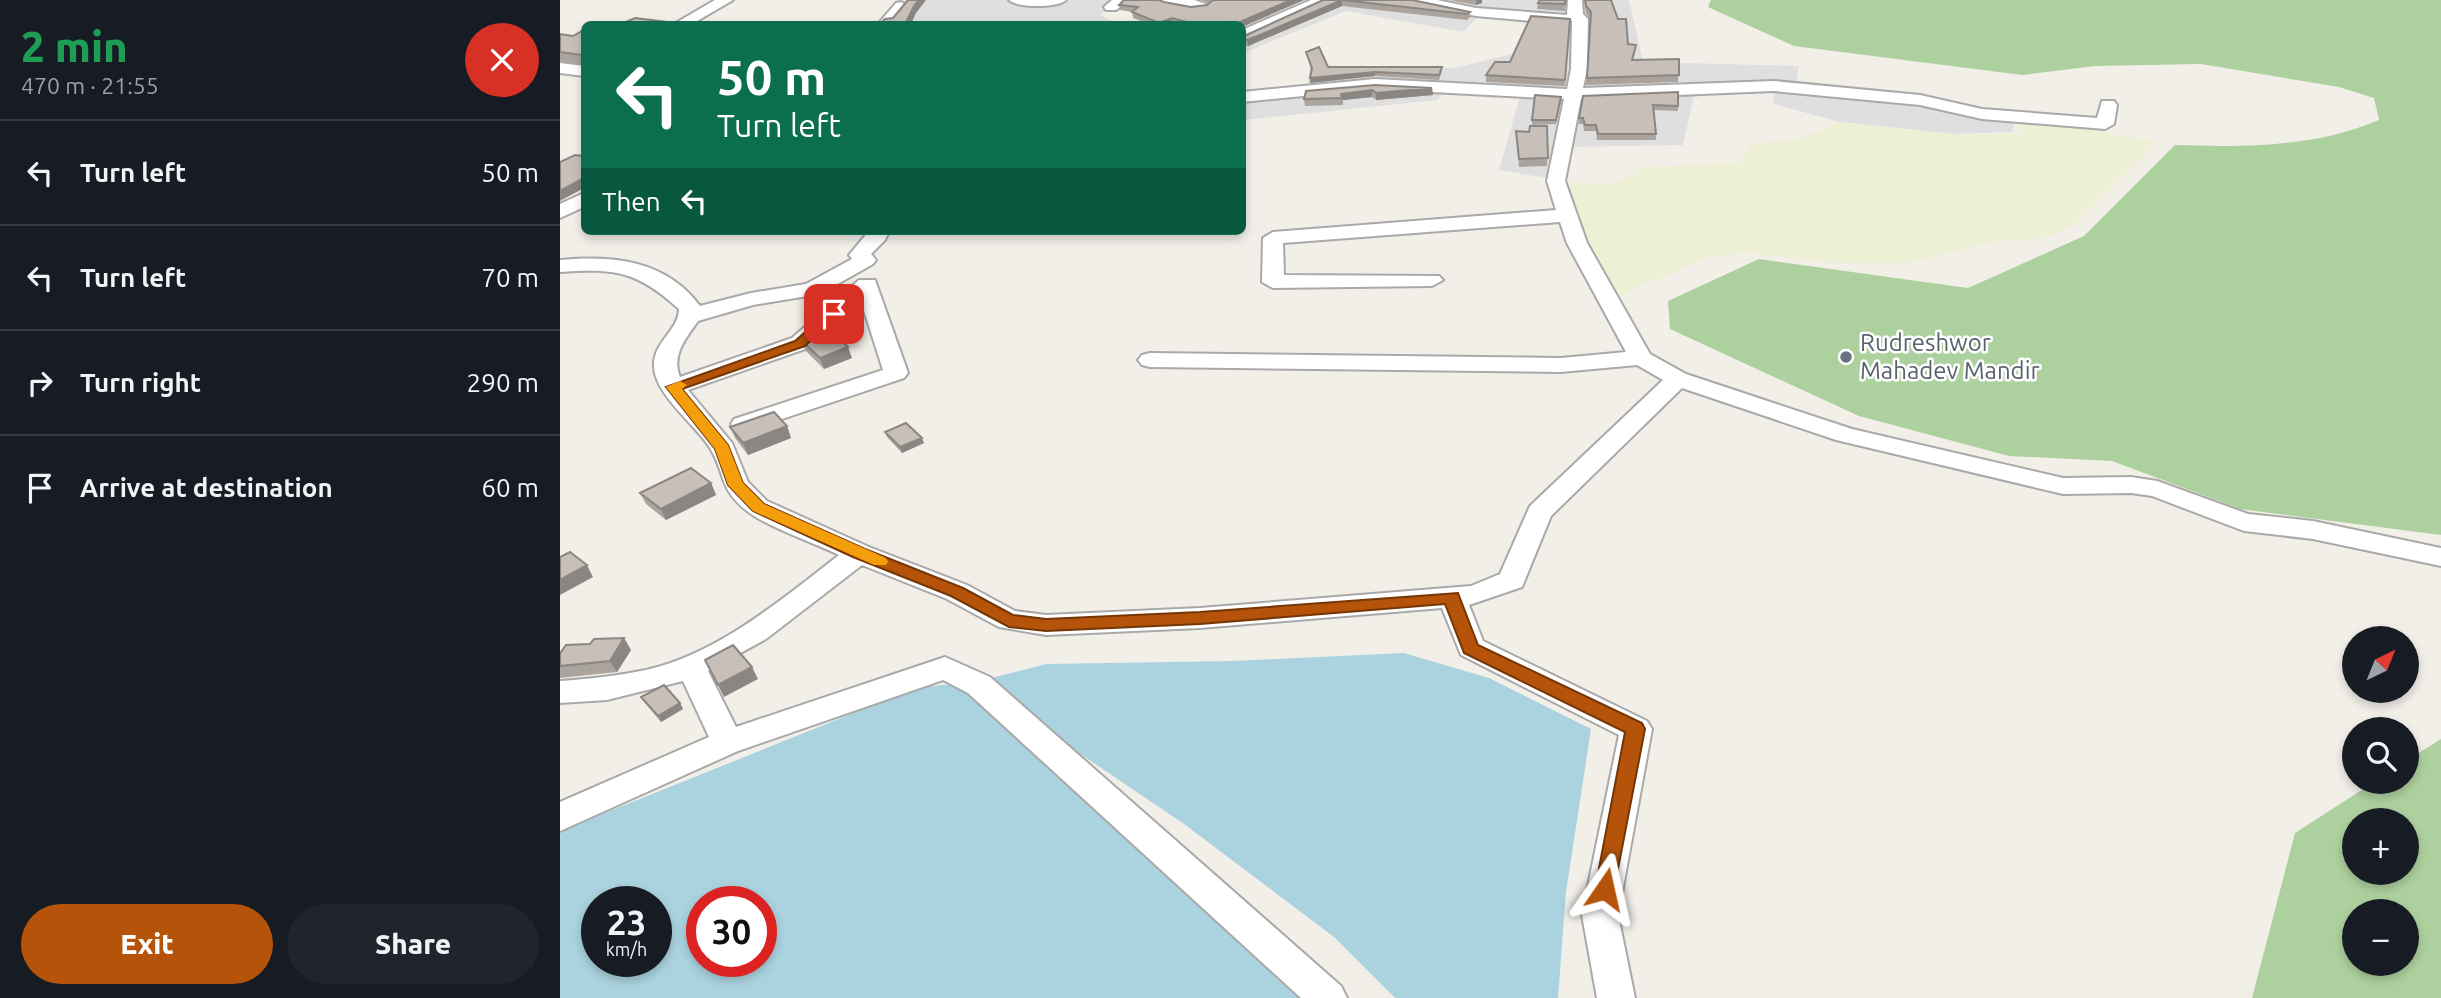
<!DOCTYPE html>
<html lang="en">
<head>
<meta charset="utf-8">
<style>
  body { margin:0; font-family:Ubuntu,sans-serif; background:#20242c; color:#f1f3f6; height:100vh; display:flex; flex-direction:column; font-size:26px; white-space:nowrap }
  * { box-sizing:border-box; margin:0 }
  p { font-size:23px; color:#9ea1a6 }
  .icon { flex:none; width:38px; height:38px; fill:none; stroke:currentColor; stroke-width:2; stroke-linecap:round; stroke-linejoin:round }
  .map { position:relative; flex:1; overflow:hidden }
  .sheet { display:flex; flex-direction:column; background:#171b24; width:560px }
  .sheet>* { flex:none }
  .top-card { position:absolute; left:21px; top:21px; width:665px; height:214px; border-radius:10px; box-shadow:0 4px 10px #0003; background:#0b6e4f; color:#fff; overflow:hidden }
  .needle { width:46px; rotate:43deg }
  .controls { position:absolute; left:1782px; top:626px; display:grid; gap:14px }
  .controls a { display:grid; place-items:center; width:77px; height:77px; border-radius:50%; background:#171b24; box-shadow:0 4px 10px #0003; font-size:35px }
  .speed { position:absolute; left:21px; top:886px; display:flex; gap:14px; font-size:35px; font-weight:700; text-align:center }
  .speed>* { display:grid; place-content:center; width:91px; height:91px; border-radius:50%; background:#171b24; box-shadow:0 4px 10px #0003; line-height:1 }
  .speed small { font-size:18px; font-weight:400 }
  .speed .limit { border:10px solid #d22; background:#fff; color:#111 }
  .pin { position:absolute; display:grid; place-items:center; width:60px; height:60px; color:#fff; margin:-30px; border-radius:14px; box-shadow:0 4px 10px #0006 }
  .me { position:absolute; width:77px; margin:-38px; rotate:11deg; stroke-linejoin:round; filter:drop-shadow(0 0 5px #0008) }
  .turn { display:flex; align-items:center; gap:24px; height:147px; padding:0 21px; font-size:32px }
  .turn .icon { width:91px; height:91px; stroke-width:2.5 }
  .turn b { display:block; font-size:49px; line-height:60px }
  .then { display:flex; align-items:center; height:66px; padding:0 21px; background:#0003; gap:14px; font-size:26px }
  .round { display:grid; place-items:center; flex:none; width:74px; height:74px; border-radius:37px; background:#20242c }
  .summary { display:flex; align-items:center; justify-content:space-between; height:119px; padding:0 21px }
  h1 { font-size:42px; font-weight:800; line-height:52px; color:#1e9e55 }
  .cta { display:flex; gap:14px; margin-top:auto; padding:14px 21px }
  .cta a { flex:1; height:80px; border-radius:42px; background:#b45309; color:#fff; font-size:28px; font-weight:800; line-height:80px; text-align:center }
  .cta a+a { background:#20242c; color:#f1f3f6 }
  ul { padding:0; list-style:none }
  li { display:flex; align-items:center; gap:21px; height:105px; padding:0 21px; border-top:2px solid #363941 }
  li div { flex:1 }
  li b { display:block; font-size:26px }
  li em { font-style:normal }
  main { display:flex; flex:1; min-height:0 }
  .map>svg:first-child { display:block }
  .residential { fill:#e0dfdf }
  .farmland { fill:#eef0d5 }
  .forest { fill:#add19e; fill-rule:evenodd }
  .water { fill:#aad3df; fill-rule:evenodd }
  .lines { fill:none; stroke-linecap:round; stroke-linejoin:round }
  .minor-casing { stroke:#a9a9a9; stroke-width:4 }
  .minor { fill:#fff; fill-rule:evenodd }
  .wall { fill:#aba49e }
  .shaded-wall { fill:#8b8681 }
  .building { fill:#c7bfb8; stroke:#8b8681; stroke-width:2 }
  .route { fill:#b45309; stroke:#753606; stroke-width:2 }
  .slow { fill:#f59e0b }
  .worship-dot { fill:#6b7280; stroke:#fff; stroke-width:2.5 }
  .labels { text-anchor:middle; stroke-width:5; stroke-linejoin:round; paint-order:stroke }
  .worship-label { font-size:24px; fill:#5b616d; stroke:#fff; text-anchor:start }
</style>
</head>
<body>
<main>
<section class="sheet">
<div class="summary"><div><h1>2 min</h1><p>470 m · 21:55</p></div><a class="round" style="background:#d93025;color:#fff"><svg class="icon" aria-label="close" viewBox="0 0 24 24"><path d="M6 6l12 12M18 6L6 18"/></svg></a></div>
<ul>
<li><svg class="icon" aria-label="left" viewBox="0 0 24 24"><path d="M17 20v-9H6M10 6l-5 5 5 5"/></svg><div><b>Turn left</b></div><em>50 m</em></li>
<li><svg class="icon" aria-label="left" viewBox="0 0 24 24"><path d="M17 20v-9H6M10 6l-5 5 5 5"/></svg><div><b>Turn left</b></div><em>70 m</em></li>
<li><svg class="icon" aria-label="right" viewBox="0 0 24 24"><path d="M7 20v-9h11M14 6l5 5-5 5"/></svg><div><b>Turn right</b></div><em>290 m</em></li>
<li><svg class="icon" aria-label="arrive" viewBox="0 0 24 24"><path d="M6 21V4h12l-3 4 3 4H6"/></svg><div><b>Arrive at destination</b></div><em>60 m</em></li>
</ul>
<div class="cta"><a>Exit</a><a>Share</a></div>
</section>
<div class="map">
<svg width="1881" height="998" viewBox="0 0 1881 998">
  <rect width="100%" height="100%" fill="#f2efe9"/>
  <!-- residential -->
  <path class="residential" d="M345 0H563L540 15 557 24H323L333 10Z
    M768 0 921 14 903 32 786 11 683 53 682 39Z
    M854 0H1069L1083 62 1239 66 1235 87 1135 91 1123 145 1008 147 1019 95 891 84 877 100 683 120 682 97 747 88 750 67 895 68 952 54 969 23 1012 27 1010 20Z
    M1215 89 1360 100 1454 122 1452 132 1392 134 1280 122 1213 104Z
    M961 93 1009 96 993 179 939 170Z"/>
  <!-- farmland -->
  <path class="farmland" d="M1460 120 1598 141 1516 222 1487 238 1431 242 1352 263H1271L1187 253 1147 257 1049 301 997 182 1054 184 1079 168 1182 162 1191 144 1242 138 1280 122 1392 134H1458Z"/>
  <!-- forest -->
  <path class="forest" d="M1151 0H1881V535L1680 509 1552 461 1449 456 1299 416 1110 329 1108 301 1199 259 1408 288 1524 236 1615 145C1685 147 1753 148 1819 120L1814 98 1779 87 1641 64 1535 66 1462 75 1234 46 1148 7Z
    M1881 739V998H1692L1735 833 1814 782H1846V761ZM1794 821H1846V873H1794ZM1794 912H1846V964H1794Z"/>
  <!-- water -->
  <path class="water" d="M844 653 929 678 1031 729 1006 892 998 998H835L774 937 624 824 516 751 431 678 486 664 673 661Z
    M391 684 417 694 740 998H0V831L356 688ZM37 901H96V961H37ZM142 901H201V961H142Z"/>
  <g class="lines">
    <defs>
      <path id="minor" d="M155 0H173L132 24H114Z
        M449 0H506C497 8 458 8 449 0Z
        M552 0H570L556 10H546L544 7Z
        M594 0H634L652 6C642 14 604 8 594 0Z
        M751 0H770L682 41V30Z
        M847 0H877L916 8 1007 15 1008 0H1022L1023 14 1028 19 1027 69 1023 88 1214 81 1360 95 1422 109 1537 118 1542 101H1554L1557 105 1554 124 1545 129 1422 119 1360 105 1214 91 1021 99 1005 181 1027 243 1090 354 1126 374 1292 429 1503 478 1571 477 1597 481 1688 514 1753 521 1881 548V566L1753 539 1684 531 1592 496 1571 493 1503 494 1276 440 1122 388 991 516 962 587 909 605 923 641 1087 721 1092 729 1058 915 1075 998H1037L1022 915 1059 735 901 655 882 608 640 628 486 635 439 627 387 599 302 565 206 639 148 671 176 727 385 657 430 677 781 986 787 998H741L408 693 383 680 178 751 0 831V802L149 737 123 681 47 700 0 703V681C29 679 57 676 86 670 159 653 221 600 279 555 255 543 207 527 187 511 158 488 166 474 150 448 136 425 94 394 94 366 93 342 119 330 119 309 77 271 56 268 0 272V260C53 255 106 260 140 306L191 293 246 284 292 259 289 255 309 231H329L325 240 311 254 316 260 313 264 260 294 193 305 138 321C126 338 111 355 120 377L232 338 299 280H315L348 373 344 378 192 429H174L171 424 174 419 323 370 301 301 248 348 128 390 172 443 188 482 207 501 309 547 407 585 455 611 486 615 640 608 911 586 940 574 970 506 1103 380 1077 365 1001 372 590 367 582 365 578 360 582 355 590 353 1001 358 1066 352 1007 243 1000 222 723 243 724 275 879 276 883 280 872 286 713 288 702 282 703 238 713 232 996 210 987 181 1004 99 815 89 682 102V92L815 79 1007 89 1011 69 1012 20 1005 24 916 16 854 4Z
        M341 2 348 6 333 24H318L336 3Z
        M0 63 24 66V76L0 73Z
        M24 193V207L0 218V204Z"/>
    </defs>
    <!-- minor casing -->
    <use href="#minor" class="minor-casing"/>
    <!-- minor -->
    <use href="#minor" class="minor"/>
  </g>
  <!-- wall -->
  <path class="wall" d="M641 0H744L682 27V24H589L573 18 572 12 560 10 559 5 604 2 631 7 647 5 649 3Z
    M763 0 853 1 910 12V17L907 20 782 6 688 46 682 45V37Z
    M890 0H922V3L916 5Z
    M1006 0 1005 11 977 9 978 3Z
    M1024 0H1051L1068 44 1075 52 1073 60 1119 59 1118 82 1026 85 1030 19 1026 13Z
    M1010 19 1005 86 926 82V75L950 62Z
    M24 31V65L0 61V34L13 36Z
    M746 52 768 67 882 71 879 80 815 76 750 83 751 70Z
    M872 88 873 95 816 100 812 97 783 100V105L745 106 744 99 746 91Z
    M1118 92V111L1094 110 1096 140H1037L1036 131H1024L1023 124H1019V118Z
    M1001 101 996 124 972 125V120Z
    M987 126V166L959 167 956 131 969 132Z
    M242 341 292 358 264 369 246 351Z
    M227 426 231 438 188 455 175 438 170 427Z
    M325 432 364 443 342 453 327 437Z
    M151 483 156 495 106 520 86 504 80 493Z
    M64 638 71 650 57 672 0 678V652Z
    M81 697 120 703 123 709 101 722 85 703Z"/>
  <!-- shaded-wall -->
  <path class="shaded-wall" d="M359 0H366L356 13 351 24H345L354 6Z
    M731 0H744L682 27V24H680V22Z
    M782 0V6L688 46V40Z
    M916 0H922V3L916 5Z
    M612 18 613 24H599V23Z
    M815 72V76L750 83V78Z
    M872 88 873 95 816 100V93Z
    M812 90V97L783 100 781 94Z
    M24 178V188L0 201V191Z
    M288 347 292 358 264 369 260 358Z
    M227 426 231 438 188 455 183 443Z
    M362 438 364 443 342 453 340 447Z
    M151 483 156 495 106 520 101 509Z
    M27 565 33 577 0 595V580Z
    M64 638 71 650 57 672 50 661Z
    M192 667 198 679 164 697 158 685Z
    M120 703 123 709 101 722 98 716Z"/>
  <!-- building -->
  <path class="building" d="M348 0H359L354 6 345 24H320L325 19 333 18Z
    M564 0H599L604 2 631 7 647 5 653 0H731L680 22V24H634L612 18 599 23 572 12 578 7 559 5Z
    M763 0H852L910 12 907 14 782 0 688 40 682 39V37Z
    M980 0H1005V4L978 3Z
    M1025 0H1051L1058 19H1066L1068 44 1076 45 1072 60 1119 59V75L1027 78 1031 12 1026 6Z
    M971 16 1010 19 1005 80 926 75 935 62H950Z
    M75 18 124 24H61Z
    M22 31H24V54L22 55 0 52V34L13 36Z
    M759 47 768 67H882L879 75 815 72 750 78 752 68 746 52Z
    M815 85 872 88 816 93 812 90 781 94 782 98 744 99 746 91Z
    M1118 92V106L1093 105 1096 134H1038L1036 125H1025L1023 118H1019L1023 96Z
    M975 95 1001 97 996 120H972Z
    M970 126H987L988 158 959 159 956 131 969 132Z
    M15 155 24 156V178L0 191V162Z
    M267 327 288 347 260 358 242 341Z
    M214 412 227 426 183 443 170 427Z
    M346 423 362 438 340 447 325 432Z
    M131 468 151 483 101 509 80 493Z
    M10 552 27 565 0 580V557Z
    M64 638 50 661 0 666V652H1L6 645 30 644 34 639Z
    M173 645 192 667 158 685 145 660Z
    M104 685 120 703 98 716 81 697Z"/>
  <!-- route -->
  <path class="route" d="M269 311 280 314 245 346 122 389 168 445 183 483 204 504 305 549 403 588 453 615 486 619 640 612 898 593 918 645 1082 723 1085 729 1053 895 1045 898 1038 895 1035 889 1065 732 904 653 885 604 640 624 486 631 449 627 391 596 293 557 193 511 168 485 155 449 106 387 235 341Z"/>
  <!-- slow -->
  <path class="slow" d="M120 381 127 385 122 389 168 445 183 483 204 504 326 558 328 562 326 565H314L193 511 168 485 155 449 106 387Z"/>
  <!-- markers -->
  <circle class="worship-dot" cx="1286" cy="357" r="7"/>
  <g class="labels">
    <!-- worship labels -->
    <g class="worship-label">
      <text x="1300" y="351">Rudreshwor<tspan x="1300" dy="28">Mahadev Mandir</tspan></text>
    </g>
  </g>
</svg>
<div class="controls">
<a><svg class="needle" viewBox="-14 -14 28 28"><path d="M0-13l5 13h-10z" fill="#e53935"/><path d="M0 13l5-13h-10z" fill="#9ea1a6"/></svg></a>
<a><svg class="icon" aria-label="search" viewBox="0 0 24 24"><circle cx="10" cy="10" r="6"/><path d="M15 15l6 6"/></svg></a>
<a>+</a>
<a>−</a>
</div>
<div class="speed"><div>23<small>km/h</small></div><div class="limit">30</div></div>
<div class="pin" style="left:274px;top:314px;background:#d93025"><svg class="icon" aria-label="arrive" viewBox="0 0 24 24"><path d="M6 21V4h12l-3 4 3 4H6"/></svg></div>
<svg class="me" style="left:1045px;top:889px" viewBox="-20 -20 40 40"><path d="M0-17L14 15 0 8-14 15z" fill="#b45309" stroke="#fff" stroke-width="4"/></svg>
<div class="top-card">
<div class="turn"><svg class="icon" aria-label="left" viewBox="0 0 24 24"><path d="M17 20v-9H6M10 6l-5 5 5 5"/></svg><div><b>50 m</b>Turn left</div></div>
<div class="then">Then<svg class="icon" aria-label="left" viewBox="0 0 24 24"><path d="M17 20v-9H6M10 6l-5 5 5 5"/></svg></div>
</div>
</div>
</main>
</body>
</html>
